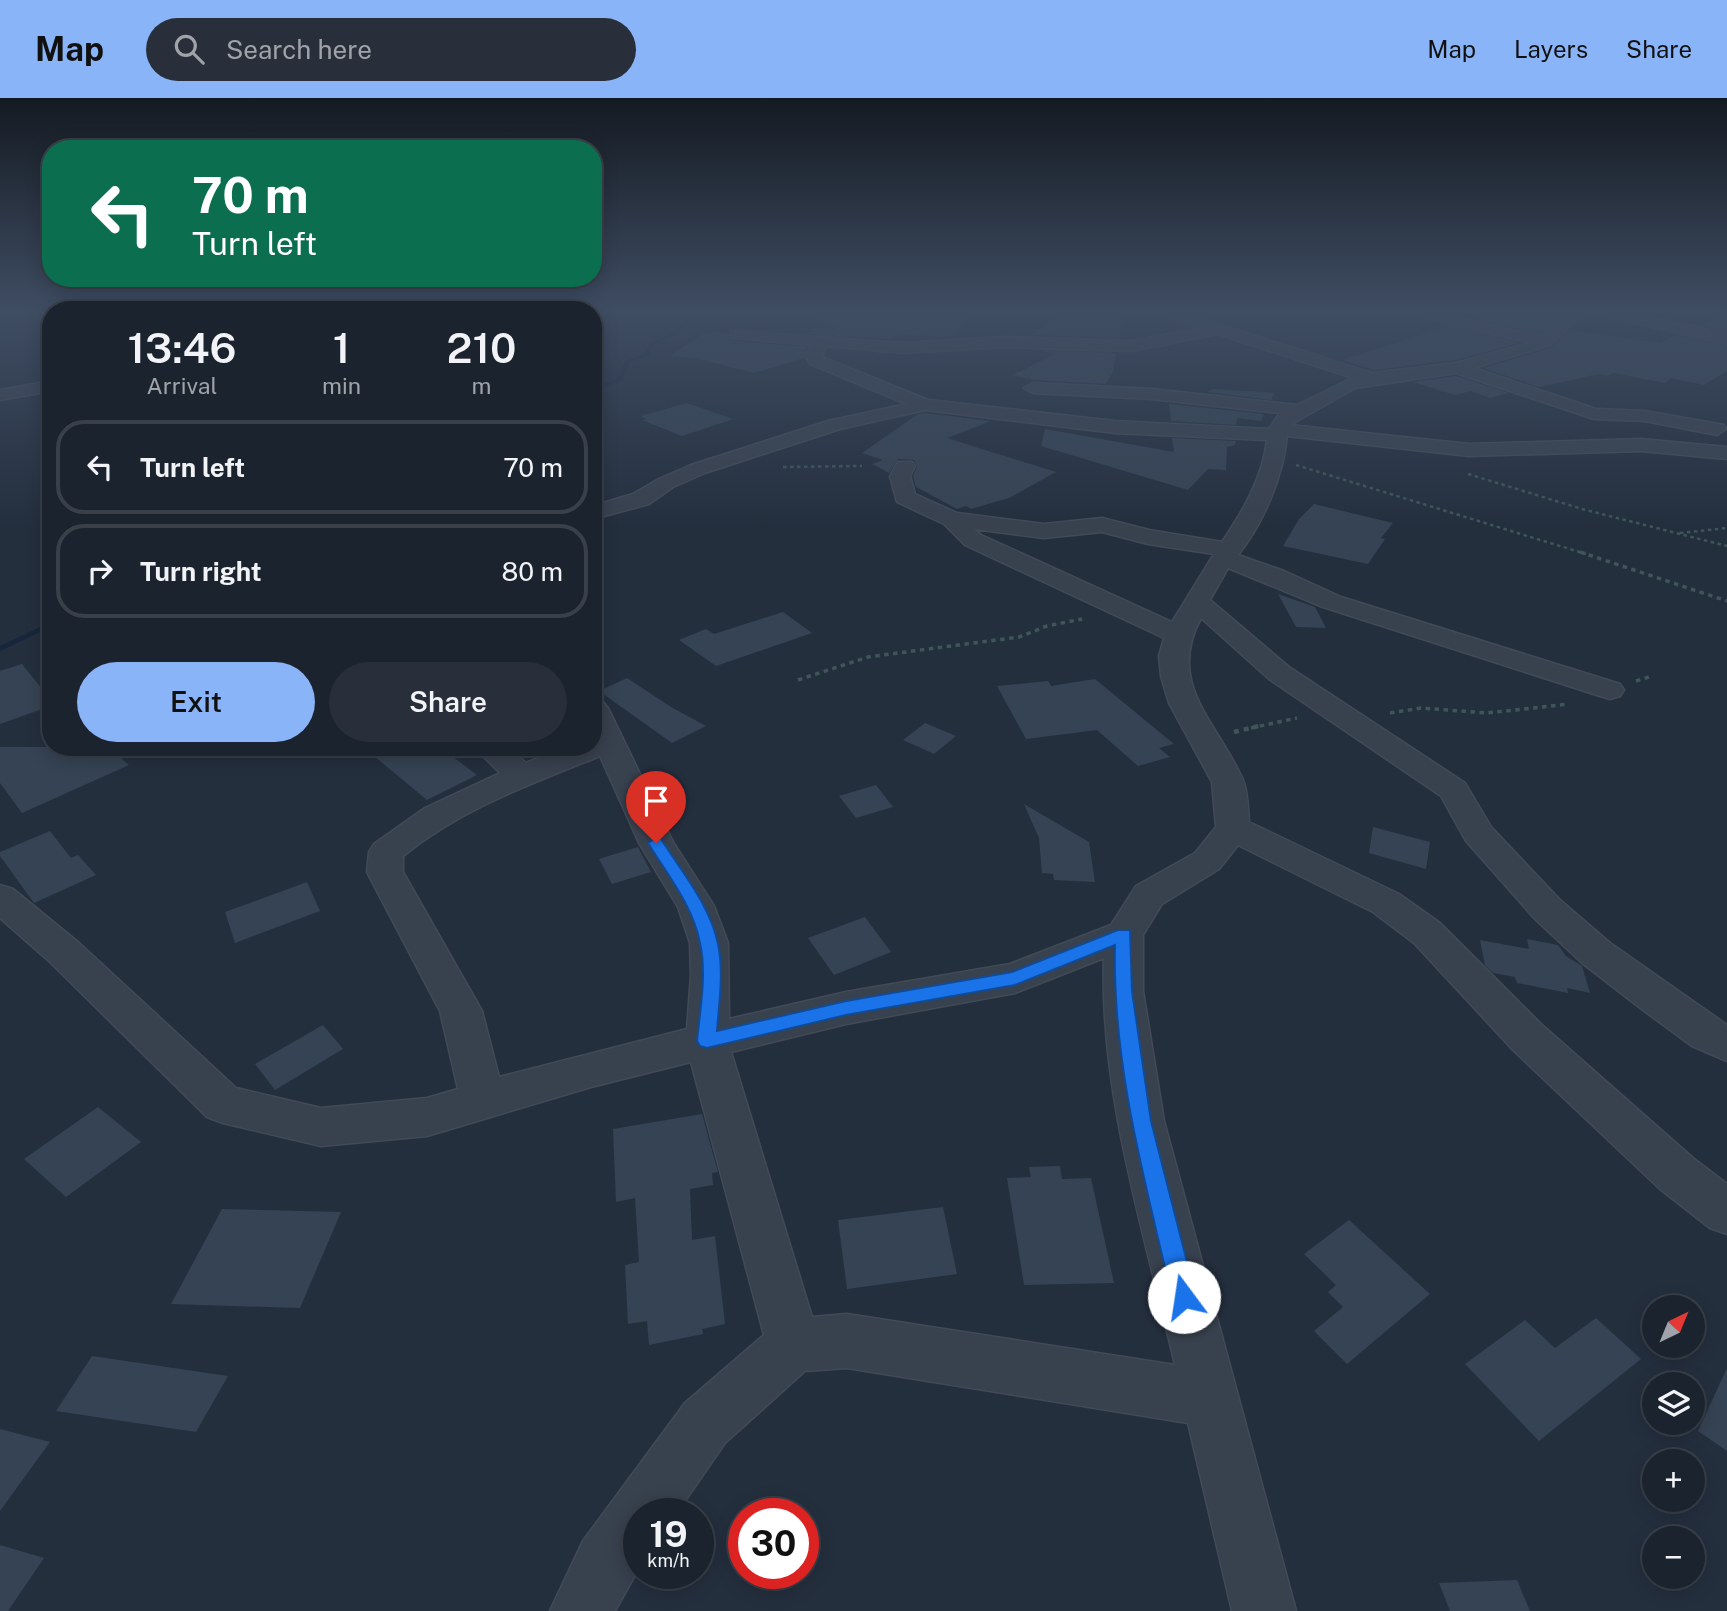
<!DOCTYPE html>
<html lang="en">
<head>
<meta charset="utf-8">
<style>
  body { margin:0; font-family:"Public Sans",sans-serif; background:#282f3a; color:#f1f3f6; height:100vh; display:flex; flex-direction:column; font-size:26px; white-space:nowrap }
  * { box-sizing:border-box; margin:0 }
  p { font-size:23px; color:#a0a4aa }
  .icon { flex:none; width:38px; height:38px; fill:none; stroke:currentColor; stroke-width:2; stroke-linecap:round; stroke-linejoin:round }
  .map { position:relative; flex:1; overflow:hidden }
  .side { position:absolute; left:42px; top:203px; width:560px; height:455px; display:flex; flex-direction:column; background:#1b232e; border-radius:28px; box-shadow:0 4px 18px #0003,0 0 0 2px #39404a }
  .side>* { flex:none }
  .banner { position:absolute; left:42px; top:42px; width:560px; height:147px; border-radius:28px; box-shadow:0 4px 18px #0003,0 0 0 2px #39404a; background:#0b6e4f; color:#fff; overflow:hidden }
  .needle { width:46px; rotate:43deg }
  .tools { position:absolute; left:1642px; top:1197px; display:grid; gap:14px }
  .tools a { display:grid; place-items:center; width:63px; height:63px; border-radius:50%; background:#1b232e; box-shadow:0 4px 18px #0003,0 0 0 2px #39404a; font-size:35px }
  .speed { position:absolute; left:623px; top:1400px; display:flex; gap:14px; font-size:35px; font-weight:700; text-align:center }
  .speed>* { display:grid; place-content:center; width:91px; height:91px; border-radius:50%; background:#1b232e; box-shadow:0 4px 18px #0003,0 0 0 2px #39404a; line-height:1 }
  .speed small { font-size:18px; font-weight:400 }
  .speed .limit { border:10px solid #d22; background:#fff; color:#111 }
  .pin { position:absolute; display:grid; place-items:center; width:60px; height:60px; color:#fff; margin:-72px -30px; border-radius:50% 50% 50% 0; rotate:-45deg; box-shadow:0 0 7px #0007 }
  .pin .icon { rotate:45deg }
  .me { position:absolute; width:77px; margin:-38px; rotate:346deg; stroke-linejoin:round; filter:drop-shadow(0 0 5px #0008) }
  .turn { display:flex; align-items:center; gap:24px; height:147px; padding:0 35px; font-size:32px }
  .turn .icon { width:91px; height:91px; stroke-width:2.5 }
  .turn b { display:block; font-size:49px; line-height:60px }
  .eta { display:flex; justify-content:space-evenly; align-items:center; height:119px; text-align:center }
  .eta b { font-size:42px; font-weight:600; line-height:49px }
  .action { display:flex; gap:14px; margin-top:auto; padding:14px 35px }
  .action a { flex:1; height:80px; border-radius:42px; background:#8ab4f8; color:#111; font-size:28px; font-weight:600; line-height:80px; text-align:center }
  .action a+a { background:#282f3a; color:#f1f3f6 }
  ul { padding:0; list-style:none }
  li { display:flex; align-items:center; gap:21px; height:94px; margin:0 14px 10px; padding:0 21px; border:4px solid #39404a; border-radius:28px }
  li div { flex:1 }
  li b { display:block; font-size:26px }
  li em { font-style:normal }
  header { display:flex; align-items:center; gap:42px; box-sizing:border-box; height:98px; padding:0 35px; background:#8ab4f8; color:#111 }
  header strong { font-size:33px }
  nav { display:flex; gap:38px; margin-inline-start:auto; font-size:24px }
  .search { width:490px; height:63px; background:#282f3a; display:flex; align-items:center; gap:18px; box-sizing:border-box; padding:0 24px; border-radius:38px; color:#a0a4aa; font-size:26px }
  .map>svg:first-child { display:block }
  .lines { fill:none; stroke-linecap:round; stroke-linejoin:round }
  .stream { fill:#17263c; fill-rule:evenodd }
  .building { fill:#364354 }
  .minor-casing { stroke:#414a57; stroke-width:3 }
  .path-far2 { stroke:#3f5557; stroke-width:2.5; stroke-dasharray:3.5 3.5; stroke-linecap:butt }
  .path-far1 { stroke:#3f5557; stroke-width:3.5; stroke-dasharray:4.5 4.5; stroke-linecap:butt }
  .path { stroke:#3f5557; stroke-width:4.5; stroke-dasharray:5 5; stroke-linecap:butt }
  .minor { fill:#38414e; fill-rule:evenodd }
  .route { fill:#1a73e8; stroke:#114b97; stroke-width:2 }
</style>
</head>
<body>
<header>
<strong>Map</strong>
<div class="search"><svg class="icon" aria-label="search" viewBox="0 0 24 24"><circle cx="10" cy="10" r="6"/><path d="M15 15l6 6"/></svg>Search here</div>
<nav><a>Map</a><a>Layers</a><a>Share</a></nav>
</header>
<div class="map">
<svg width="1727" height="1513" viewBox="0 0 1727 1513">
  <rect width="100%" height="100%" fill="#242f3e"/>
  <g class="lines">
    <!-- stream -->
    <path class="stream" d="M695 215H699L677 236 652 247 649 257 629 265 621 283 593 292V289L617 281 625 263 645 255 649 245 675 234Z
      M51 524V529L0 553V548Z"/>
  </g>
  <!-- building -->
  <path class="building" d="M815 215H973L948 240 907 236 888 241 806 236 813 230 836 232 837 229 814 223Z
    M1064 215H1123L1119 240 1032 237Z
    M1493 215H1565L1541 236 1475 221Z
    M1718 215H1727V233L1701 228Z
    M1450 228 1519 245 1455 262 1374 272 1342 262Z
    M1569 232 1661 245 1673 238 1686 239 1727 248V273L1704 287 1671 280 1665 285 1613 275 1608 278 1598 276 1539 289 1483 270 1551 250Z
    M715 233 728 235 729 241 736 243 807 249 804 260 754 275 695 260 670 258 703 236Z
    M1042 253 1116 255 1113 274 1105 286 1033 282 1013 277 1055 256Z
    M1456 278 1509 295 1490 300 1471 293 1455 297 1413 284Z
    M1213 291 1274 295 1271 302 1208 294Z
    M687 305 733 321 682 338 642 322 646 321 641 318Z
    M1169 305V306L1264 316 1261 323 1237 320 1236 327 1171 323Z
    M925 315 991 323 947 340 1056 374 1009 400 971 411 966 408 957 411 916 389 913 378 917 369 914 362 898 361 889 375 872 366 883 362 862 355 918 316Z
    M1045 331 1174 354 1172 340 1236 343 1235 347 1227 349 1226 372 1208 371 1188 392 1041 348Z
    M1314 406 1393 425 1381 440 1385 441 1368 466 1283 448 1299 421Z
    M1278 496 1315 509 1326 530 1296 529Z
    M783 514 812 535 716 568 679 542 706 531 714 536Z
    M22 566 50 601 44 604 48 609 0 626V573Z
    M627 580 671 609 706 628 672 645 599 593Z
    M1095 581 1174 646 1159 650 1170 659 1138 668 1097 632 1026 641 997 588 1048 583 1051 588Z
    M925 625 956 638 934 656 903 642Z
    M0 649H109L129 667 22 715 0 685Z
    M363 649H440L477 677 427 702Z
    M876 687 893 709 856 720 839 698Z
    M1024 706 1089 744 1095 784 1054 782 1053 776 1042 775 1039 740Z
    M1373 729 1430 744 1426 771 1369 755Z
    M50 733 71 760 78 757 96 777 34 805 0 758V754Z
    M638 749 651 774 612 786 599 761Z
    M307 784 320 813 235 845 225 814Z
    M865 819 891 854 834 877 808 840Z
    M1527 841 1558 847 1566 858 1582 868 1590 895 1567 890 1568 895 1517 885 1515 879 1493 875 1485 867 1480 842 1529 851Z
    M323 927 343 951 275 992 255 966Z
    M98 1009 141 1044 66 1099 24 1061Z
    M702 1016 718 1074 712 1075 713 1087 690 1091 692 1142 715 1138 725 1226 702 1231 703 1236 649 1247 647 1223 628 1226 625 1167 639 1164 635 1100 616 1104 613 1031Z
    M1060 1068 1062 1081 1091 1080 1114 1185 1024 1187 1007 1080 1031 1079 1029 1069Z
    M943 1109 957 1176 847 1191 838 1122Z
    M222 1111 341 1114 300 1210 171 1206Z
    M1349 1122 1430 1196 1347 1266 1314 1233 1343 1209 1328 1194 1336 1187 1304 1156Z
    M1596 1220 1641 1261 1539 1343 1465 1266 1525 1222 1555 1250Z
    M92 1258 228 1278 196 1334 56 1313Z
    M1727 1270V1353L1698 1333Z
    M0 1331 50 1344 0 1413Z
    M0 1447 44 1460 8 1513H0Z
    M1517 1482 1530 1513H1450L1439 1485Z"/>
  <g class="lines">
    <defs>
      <path id="minor" d="M26 215H43L51 219V229Z
        M1150 215H1174L1215 225 1372 275 1456 265 1530 245 1417 218 1415 215H1440L1542 239C1551 230 1559 221 1572 216 1606 204 1690 229 1727 236V246L1594 216 1571 227 1550 247 1474 270 1596 311 1645 313 1724 327 1726 331 1717 337 1645 323 1594 321 1456 275 1355 290 1290 327 1469 346 1641 341 1727 349V361L1641 353 1469 358 1287 338C1283 379 1263 426 1238 457L1284 473 1341 499 1620 586 1624 592 1620 598 1610 601 1600 598 1323 509 1228 470 1210 502 1289 569 1465 685 1491 729 1561 803 1610 845 1727 927V963L1692 948 1643 912 1582 865 1535 821 1466 743 1441 698 1269 581 1201 520C1165 586 1218 625 1243 682 1248 694 1248 711 1249 724L1399 796 1440 825 1543 928 1694 1061 1727 1086V1136L1710 1130 1660 1091 1513 952 1414 845 1373 814 1238 747 1219 771 1162 806 1143 837V893L1164 1023 1296 1513H1232L1188 1325 847 1270 805 1273 725 1345 676 1416H639V1470L615 1513H550L583 1443 685 1305 764 1237 691 964 591 989 427 1038 321 1048 223 1025 207 1019 51 865 0 820V787L13 791 79 845 236 990 321 1010 427 1000 458 991 440 913 367 774 369 754 374 746 425 710 500 675 474 649H508L526 665 566 649H593V601L603 604 608 610 673 744 714 808 728 845 729 921 846 894 1010 866 1111 827 1136 788 1195 755 1216 729 1212 684 1169 605 1161 578 1159 558 1164 540 965 447 944 426 897 404 890 378 898 364H912L915 368 910 378 915 396 957 415 1044 426 1102 420 1149 432 1222 444C1243 413 1263 379 1267 342L1115 335 925 312 840 331 705 375 673 389 649 406 593 421V408L633 396 659 381 691 367 828 323 907 306 810 266 806 259 811 247 736 240 731 239V233L903 245 1004 239 1132 243 1201 230ZM1218 236 1353 280 1297 307 1152 291 1033 285 1024 290 1033 295 1152 301 1280 315 1269 331 1115 323 928 302 822 259 826 248 903 255 1004 249 1132 253ZM974 431 1044 440 1102 434 1148 446 1214 456 1172 524 981 437ZM600 658 639 745 678 809 690 845 691 877 687 931 499 979 482 913 403 774V758C462 710 531 686 600 658ZM1104 860C1099 994 1145 1137 1175 1267L847 1216 812 1219 731 954 846 926 1015 895Z
        M51 283V293L0 302V292Z"/>
    </defs>
    <!-- minor casing -->
    <use href="#minor" class="minor-casing"/>
    <!-- path-far2 -->
    <path class="path-far2" d="M1296 367 1586 456
      M783 369 862 368
      M1468 376 1582 411 1727 448
      M1680 435 1727 430"/>
    <!-- path-far1 -->
    <path class="path-far1" d="M1580 454 1727 503
      M798 582 868 559 1019 539 1047 528 1082 521
      M1636 583 1652 578
      M1390 615 1421 610 1487 615 1569 606
      M1251 630 1297 620"/>
    <!-- path -->
    <path class="path" d="M1234 634 1259 628"/>
    <!-- minor -->
    <use href="#minor" class="minor"/>
  </g>
  <!-- sky -->
  <linearGradient id="sky" x2="0" y2="1"><stop stop-color="#141a22"/><stop offset="0.5" stop-color="#3f4d63"/><stop offset="1" stop-color="#3f4d63" stop-opacity="0"/></linearGradient>
  <rect width="1727" height="427" fill="url(#sky)"/>
  <!-- route -->
  <path class="route" d="M656 740 661 741C682 774 710 807 718 846 724 874 719 905 717 933L846 903 1012 874 1118 832H1130L1132 893 1151 1023 1196 1199 1192 1207 1184 1211 1176 1207 1172 1199C1145 1083 1112 967 1115 847L1015 887 846 917 707 950 700 948 697 943C700 912 707 876 700 845 693 808 667 776 648 745Z"/>
</svg>
<div class="tools">
<a><svg class="needle" viewBox="-14 -14 28 28"><path d="M0-13l5 13h-10z" fill="#e53935"/><path d="M0 13l5-13h-10z" fill="#a0a4aa"/></svg></a>
<a><svg class="icon" aria-label="layers" viewBox="0 0 24 24"><path d="M12 4l9 5-9 5-9-5zM3 14l9 5 9-5"/></svg></a>
<a>+</a>
<a>−</a>
</div>
<div class="speed"><div>19<small>km/h</small></div><div class="limit">30</div></div>
<div class="pin" style="left:656px;top:745px;background:#d93025"><svg class="icon" aria-label="arrive" viewBox="0 0 24 24"><path d="M6 21V4h12l-3 4 3 4H6"/></svg></div>
<svg class="me" style="left:1184px;top:1199px" viewBox="-20 -20 40 40"><circle r="19" fill="#fff"/><path d="M0-13L10 11 0 6-10 11z" fill="#1a73e8"/></svg>
<div class="banner">
<div class="turn"><svg class="icon" aria-label="left" viewBox="0 0 24 24"><path d="M17 20v-9H6M10 6l-5 5 5 5"/></svg><div><b>70 m</b>Turn left</div></div>
</div>
<section class="side">
<div class="eta">
<div><b>13:46</b><p>Arrival</p></div>
<div><b>1</b><p>min</p></div>
<div><b>210</b><p>m</p></div>
</div>
<ul>
<li><svg class="icon" aria-label="left" viewBox="0 0 24 24"><path d="M17 20v-9H6M10 6l-5 5 5 5"/></svg><div><b>Turn left</b></div><em>70 m</em></li>
<li><svg class="icon" aria-label="right" viewBox="0 0 24 24"><path d="M7 20v-9h11M14 6l5 5-5 5"/></svg><div><b>Turn right</b></div><em>80 m</em></li>
</ul>
<div class="action"><a>Exit</a><a>Share</a></div>
</section>
</div>
</body>
</html>
